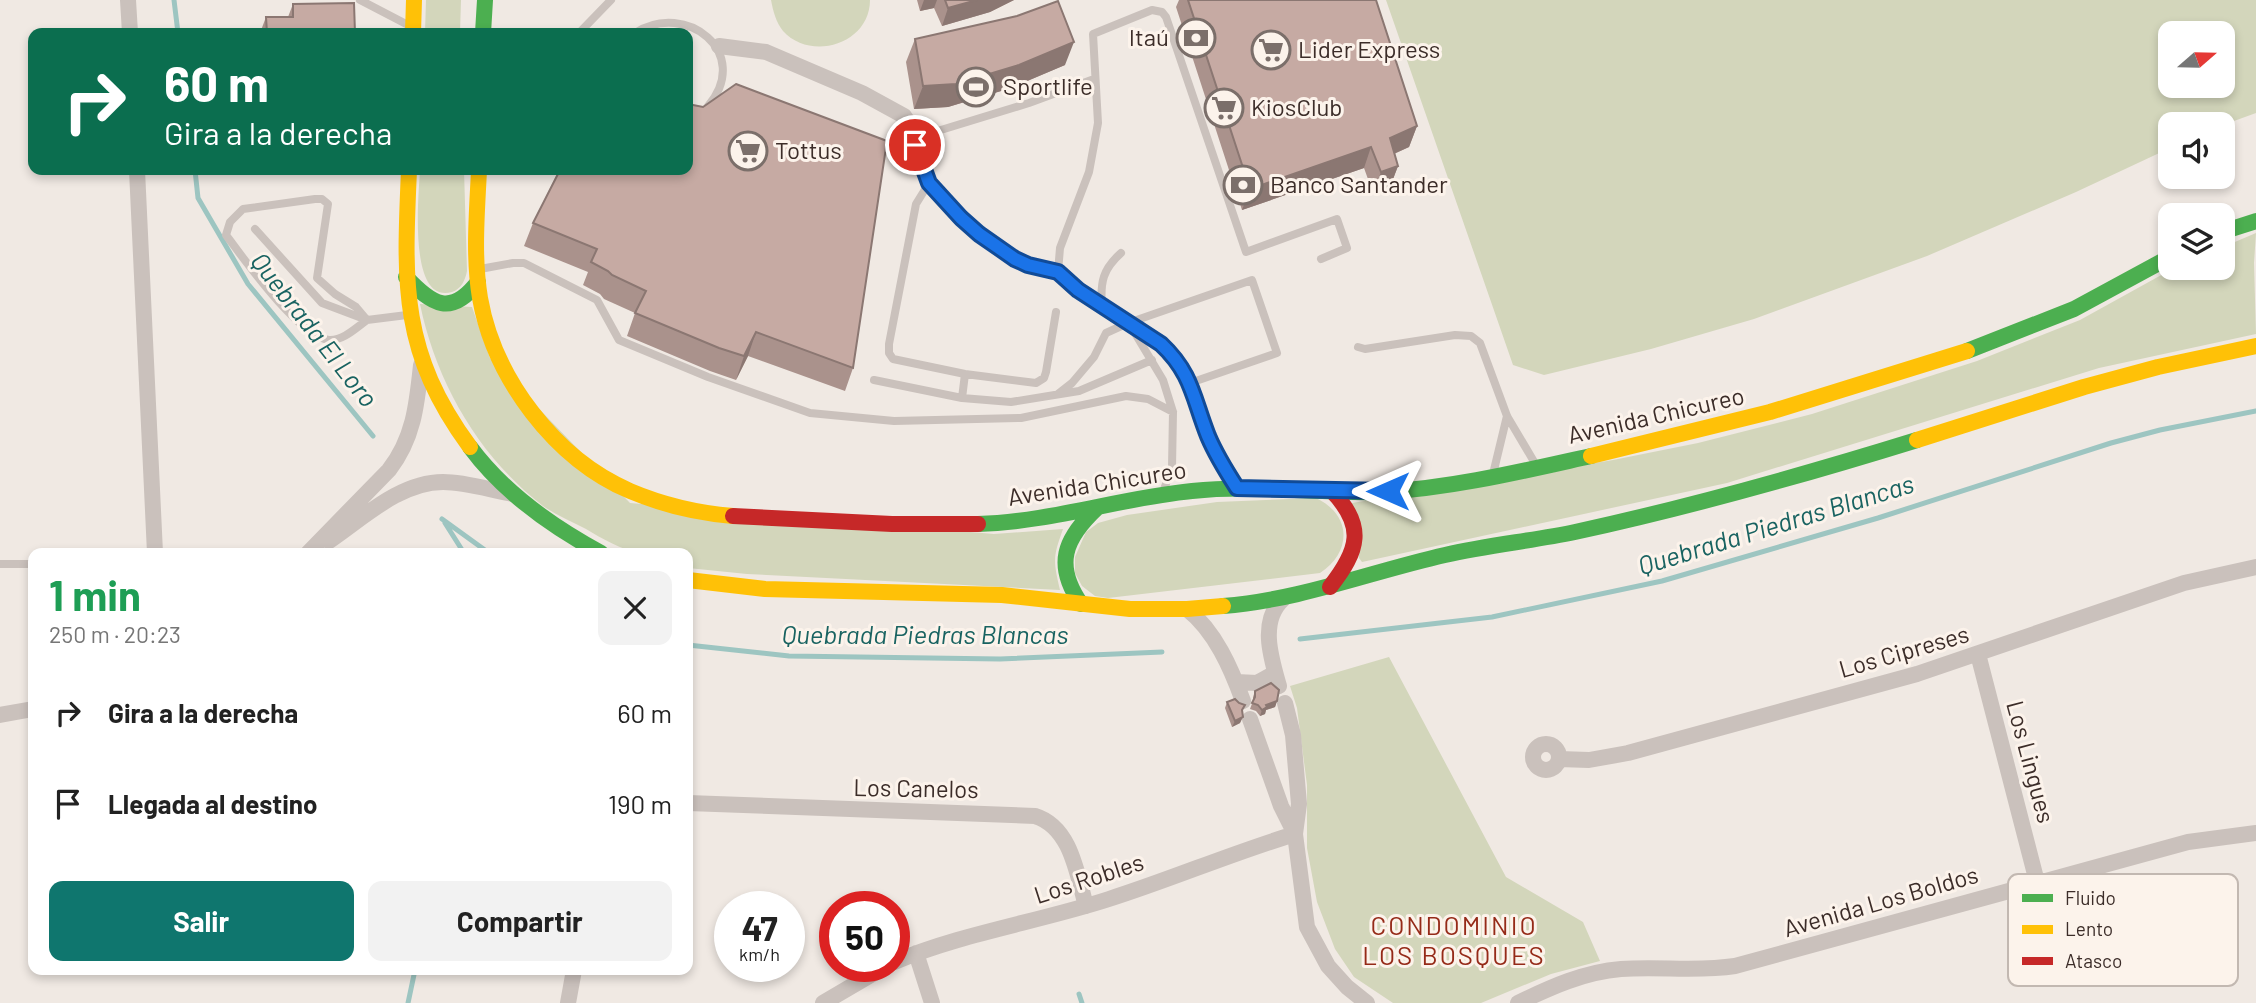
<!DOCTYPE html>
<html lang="es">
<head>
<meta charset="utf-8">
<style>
  body { margin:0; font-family:Barlow,sans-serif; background:#f2f2f2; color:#222; height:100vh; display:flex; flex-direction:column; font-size:26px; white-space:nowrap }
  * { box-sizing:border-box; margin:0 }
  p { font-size:23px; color:#767676 }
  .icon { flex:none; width:38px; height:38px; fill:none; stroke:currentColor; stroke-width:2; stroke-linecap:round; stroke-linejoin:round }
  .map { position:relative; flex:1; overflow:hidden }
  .side { position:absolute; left:28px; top:548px; width:665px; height:427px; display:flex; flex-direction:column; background:#fff; border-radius:14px; box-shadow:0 4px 10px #0003 }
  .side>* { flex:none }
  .top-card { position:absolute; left:28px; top:28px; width:665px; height:147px; border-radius:14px; box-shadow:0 4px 10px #0003; background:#0b6e4f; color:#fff; overflow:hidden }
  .needle { width:46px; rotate:70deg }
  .tools { position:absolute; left:2158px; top:21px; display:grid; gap:14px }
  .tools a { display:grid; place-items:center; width:77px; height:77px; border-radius:14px; background:#fff; box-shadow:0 4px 10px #0003; font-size:35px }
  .speed { position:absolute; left:714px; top:891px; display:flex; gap:14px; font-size:35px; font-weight:700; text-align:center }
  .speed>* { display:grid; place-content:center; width:91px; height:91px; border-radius:50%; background:#fff; box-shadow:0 4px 10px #0003; line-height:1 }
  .speed small { font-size:18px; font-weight:400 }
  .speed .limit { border:10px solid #d22; background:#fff; color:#111 }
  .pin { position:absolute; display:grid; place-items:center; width:60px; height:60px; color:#fff; margin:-30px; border:4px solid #fff; border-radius:50%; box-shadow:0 2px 7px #0007 }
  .me { position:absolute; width:77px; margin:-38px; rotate:270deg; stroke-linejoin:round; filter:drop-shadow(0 0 5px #0008) }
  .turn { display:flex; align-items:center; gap:24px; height:147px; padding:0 21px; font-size:32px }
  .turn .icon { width:91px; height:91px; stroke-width:2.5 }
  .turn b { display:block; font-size:49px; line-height:60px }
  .round { display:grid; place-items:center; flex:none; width:74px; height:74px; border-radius:14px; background:#f2f2f2 }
  .summary { display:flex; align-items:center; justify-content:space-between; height:119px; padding:0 21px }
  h1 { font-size:42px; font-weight:700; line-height:52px; color:#1e9e55 }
  .button { display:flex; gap:14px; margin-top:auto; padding:14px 21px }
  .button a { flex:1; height:80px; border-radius:14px; background:#0f766e; color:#fff; font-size:28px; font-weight:700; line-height:80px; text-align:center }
  .button a+a { background:#f2f2f2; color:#222 }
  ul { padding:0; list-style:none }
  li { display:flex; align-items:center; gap:21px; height:91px; padding:0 21px }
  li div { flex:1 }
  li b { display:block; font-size:26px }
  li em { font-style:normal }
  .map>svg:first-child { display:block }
  .green { fill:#d3d6bb; fill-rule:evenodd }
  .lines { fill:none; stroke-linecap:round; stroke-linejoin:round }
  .stream { stroke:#9dc5c1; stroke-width:5 }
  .lane { stroke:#cac1bc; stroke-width:8 }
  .street { stroke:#cac1bc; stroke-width:16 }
  .fast { stroke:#4caf50; stroke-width:16 }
  .slow { stroke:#ffc107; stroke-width:16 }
  .jam { stroke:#c62828; stroke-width:16 }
  .wall { fill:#aa928c }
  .shaded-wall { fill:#8b7772 }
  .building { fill:#c6aaa3; stroke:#8b7772; stroke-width:2 }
  .route-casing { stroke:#114b97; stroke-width:18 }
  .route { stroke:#1a73e8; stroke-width:12 }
  .labels { text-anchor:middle; stroke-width:6; stroke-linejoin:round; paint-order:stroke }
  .poi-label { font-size:24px; fill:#3c2d29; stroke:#fcf3eb; text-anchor:start }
  .street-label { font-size:24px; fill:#3c2d29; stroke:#fcf3eb }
  .water-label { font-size:26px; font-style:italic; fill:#196361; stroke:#fcf3eb }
  .neighbourhood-label { font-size:26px; letter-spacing:2px; fill:#952a18; stroke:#fcf3eb }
  .key { fill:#fcf3eb; stroke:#c2b8b1; stroke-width:2 }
  .key-label { font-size:19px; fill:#3c2d29 }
</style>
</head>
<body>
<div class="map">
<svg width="2256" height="1003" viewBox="0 0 2256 1003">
  <rect width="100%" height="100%" fill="#f0e9e3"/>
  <!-- green -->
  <path class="green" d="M426 0H461L460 33H425Z
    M771 0H870C870 44 811 62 783 31 776 22 773 11 771 0Z
    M1386 0H2256V113L2223 125 2170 124V148L2076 192 1927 256 1754 319 1651 349 1544 375 1513 365ZM2222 33V86H2170V33Z
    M420 170H464L467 271C465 281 461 289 452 292 407 305 419 193 420 170Z
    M2256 233 2254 263 2256 334 2099 368 1727 483 1362 562 1359 558 1352 503 1613 460 1698 443 1812 414 1977 361 2080 320 2174 268H2222L2223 247Z
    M420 304 472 307 490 358 630 503 994 534 1063 529C1053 557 1053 560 1060 590L747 574 688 568V553C673 553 654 556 639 553 622 550 601 538 586 529 572 522 556 515 543 506 479 457 436 382 420 304Z
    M1316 498C1352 515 1352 552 1320 573L1108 598 1095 596 1082 586 1075 573V557L1086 532 1098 523 1127 515 1217 502Z
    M1389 657 1506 877 1583 922 1600 961 1551 974 1481 1003H1393L1354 977 1335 949 1317 902 1307 848V785L1297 708 1290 686Z"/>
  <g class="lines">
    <!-- stream -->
    <path class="stream" d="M174 0 178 33
      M195 170 198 198 248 284 373 436
      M442 519 489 553
      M445 523 464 553
      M1300 639 1492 617 1662 581 1878 518 2111 443 2160 430 2256 411
      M688 645 789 656 1000 659 1162 652
      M1079 994 1082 1003
      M408 1003 415 970"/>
    <!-- lane -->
    <path class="lane" d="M360 0 410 26
      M579 33 611 0
      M635 33C686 0 753 53 708 106
      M1094 79 1029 103 918 137 915 145 929 183 961 218 979 234 1015 259 1028 265 1058 272 1078 290 1162 344 1182 366 1209 439 1222 466 1236 486
      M929 183 916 204 889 344V353L893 359 965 374 1036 383 1044 378 1046 372 1056 312
      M315 199H322L328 204 317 278 335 294 356 307 367 320C357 327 343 341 329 340 299 337 244 259 226 235L230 222 243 209Z
      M255 229 322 303 367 320 407 315
      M480 269 513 263H524L597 300 619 340 708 377 810 413 894 421 1021 418 1126 396 1148 399 1173 412
      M1058 272 1060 248 1089 172 1098 123 1093 34 1152 10 1162 12 1166 17 1246 252 1337 219 1347 248 1321 259
      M1102 306C1100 282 1103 269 1121 253
      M1130 325 1163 380 1173 412 1172 467 1163 492
      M1358 347 1365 349 1455 335 1471 336 1480 343 1507 416 1536 465
      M874 380 962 398 1011 402 1079 391 1152 360
      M1058 394 1072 383 1094 357 1106 333 1128 323 1252 280 1277 353 1190 383
      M962 398 965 374
      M1493 474 1507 416
      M0 564H33"/>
    <!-- street -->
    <path class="street" d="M128 0 130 33
      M719 46 766 52 862 93 904 116 918 137
      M137 170 155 553
      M329 541C363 518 400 482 443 482 466 482 490 490 513 494
      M308 553 389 470C414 438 417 403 421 365
      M1187 609C1215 631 1231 668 1243 701
      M1978 654 2037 882
      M1236 682 1257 683 1275 673
      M1279 686C1271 658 1259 621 1283 599
      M1285 703 1293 735 1299 804 1295 834 1307 927 1328 966 1347 987 1367 1003
      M0 715 33 709
      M1250 719 1281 806 1295 834
      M1533 757a13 13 0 1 1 26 0a13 13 0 1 1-26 0Z
      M1559 759 1589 760 1628 753 1917 674 2184 583 2256 567
      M688 803 1035 816C1071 827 1077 874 1086 906
      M916 953 932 1003
      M894 962C963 933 1038 922 1109 899 1172 879 1232 853 1295 834
      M568 1003 574 970
      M823 1003 886 966
      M1518 1003C1551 987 1584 972 1621 969 1659 966 1697 972 1735 966L2188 842 2256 833"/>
    <!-- fast -->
    <path class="fast" d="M483 33 485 0
      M2222 232 2256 221
      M406 277C432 305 451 317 478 282
      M1967 351 2074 309 2170 257
      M470 447C504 493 551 526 601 553
      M978 524C1051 522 1120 498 1192 491 1255 484 1319 494 1383 492 1453 488 1523 471 1591 456
      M1081 604C1054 565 1064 539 1097 508
      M1223 606C1300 600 1370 572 1445 555 1488 545 1532 541 1575 532 1690 507 1804 475 1917 440"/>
    <!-- slow -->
    <path class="slow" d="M413 33 414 0
      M409 170C404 283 400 352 470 447
      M479 170C477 213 473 256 480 298 494 378 555 459 630 491 663 505 698 513 733 516
      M1917 440 2084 387 2158 367 2256 346
      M1591 456 1770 412 1967 351
      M688 580 765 589 1002 595 1130 609H1187L1223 606"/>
    <!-- jam -->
    <path class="jam" d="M733 516 892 524H978
      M1330 587C1359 550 1366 526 1331 490"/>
  </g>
  <!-- wall -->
  <path class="wall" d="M917 0H1014L990 12 942 26 934 8 920 11Z
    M1179 0H1376L1417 126 1409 147 1394 154 1398 166 1390 187 1373 193 1364 168 1242 210 1176 7Z
    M293 4 355 33H260L266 17H288Z
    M1017 16 1065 65 1011 88 948 107 914 109 906 62 915 39Z
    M558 170H688L853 368 845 391 748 356 736 380 710 371 627 336 635 313 604 299 600 294 583 285 588 272 524 246 533 223 559 170Z
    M1255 691 1277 701 1275 707 1266 710 1265 714 1260 716 1256 711 1250 709 1253 701V697Z
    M1227 702 1242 713 1240 723 1232 727 1225 708Z"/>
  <!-- shaded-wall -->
  <path class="shaded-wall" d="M924 0H937L934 8 920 11Z
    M977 0H1014L990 12 942 26 948 8Z
    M1074 42 1065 65 1011 88 948 107 914 109 923 86Z
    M1417 126 1409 147 1382 159 1390 138Z
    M1371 147 1364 168 1242 210 1250 189Z
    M1398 166 1390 187 1373 193 1381 172Z
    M756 332 748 356 736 380 744 356Z
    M1277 701 1275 707 1266 710 1265 714 1260 716 1262 710 1266 705Z
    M1243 717 1240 723 1232 727 1235 721Z"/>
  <!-- building -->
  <path class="building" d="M945 0H977L948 8Z
    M1188 0H1376L1417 126 1390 138 1398 166 1381 172 1371 147 1250 189Z
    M1058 1 1074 42 1019 65 956 84 923 86 915 39 1017 16Z
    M354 3 355 33H267L266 17H293V4Z
    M736 84 887 141 853 368 756 332 744 356 719 348 635 313 646 291 612 275 608 271 591 262 597 249 533 223 560 170H688V104L703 107Z
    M1271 683 1279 690 1277 701 1266 705 1267 707 1262 710 1258 705 1252 703 1255 697V691Z
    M1235 699 1239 703 1245 705 1242 710 1243 717 1235 721 1227 702Z"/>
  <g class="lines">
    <defs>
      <path id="route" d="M915 145 929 183 961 218 979 234 1015 259 1028 265 1058 272 1078 290 1161 344C1192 373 1193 398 1208 436 1216 455 1226 471 1237 488L1388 491"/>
    </defs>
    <!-- route casing -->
    <use href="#route" class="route-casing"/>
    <!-- route -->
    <use href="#route" class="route"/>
  </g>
  <!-- icons -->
  <defs>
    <symbol id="bank-ring" viewBox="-11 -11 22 22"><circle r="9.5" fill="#fcf3eb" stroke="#7b6f6a" stroke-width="1.5"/><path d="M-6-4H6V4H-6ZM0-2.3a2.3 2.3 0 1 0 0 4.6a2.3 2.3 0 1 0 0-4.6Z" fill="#7b6f6a"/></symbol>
    <symbol id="supermarket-ring" viewBox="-11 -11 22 22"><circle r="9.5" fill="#fcf3eb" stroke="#7b6f6a" stroke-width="1.5"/><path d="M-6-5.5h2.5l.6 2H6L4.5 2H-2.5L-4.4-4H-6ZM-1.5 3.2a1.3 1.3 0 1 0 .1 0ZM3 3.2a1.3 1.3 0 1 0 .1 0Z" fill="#7b6f6a"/></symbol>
    <symbol id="stadium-ring" viewBox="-11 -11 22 22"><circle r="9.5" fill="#fcf3eb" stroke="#7b6f6a" stroke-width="1.5"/><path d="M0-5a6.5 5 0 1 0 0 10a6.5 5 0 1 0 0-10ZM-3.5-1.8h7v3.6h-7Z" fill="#7b6f6a"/></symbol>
  </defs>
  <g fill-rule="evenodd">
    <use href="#bank-ring" x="1174" y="16" width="44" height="44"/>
    <use href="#supermarket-ring" x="1249" y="28" width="44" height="44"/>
    <use href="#stadium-ring" x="954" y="65" width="44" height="44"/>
    <use href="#supermarket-ring" x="1202" y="86" width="44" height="44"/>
    <use href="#supermarket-ring" x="726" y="129" width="44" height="44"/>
    <use href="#bank-ring" x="1221" y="163" width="44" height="44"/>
  </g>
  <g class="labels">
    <!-- poi labels -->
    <g class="poi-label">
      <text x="1169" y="46" text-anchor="end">Itaú</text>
      <text x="1298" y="58">Lider Express</text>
      <text x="1003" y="95">Sportlife</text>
      <text x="1251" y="116">KiosClub</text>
      <text x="775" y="159">Tottus</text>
      <text x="1270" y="193">Banco Santander</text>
    </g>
    <!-- street labels -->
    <g class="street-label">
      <text transform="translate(1656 416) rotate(-13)" y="8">Avenida Chicureo</text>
      <text transform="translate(1097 484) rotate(-9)" y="8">Avenida Chicureo</text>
      <text transform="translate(1904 652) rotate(-16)" y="8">Los Cipreses</text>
      <text transform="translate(2030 762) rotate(75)" y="8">Los Lingues</text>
      <text transform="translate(916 789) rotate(1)" y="8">Los Canelos</text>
      <text transform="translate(1089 879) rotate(-18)" y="8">Los Robles</text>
      <text transform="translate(1881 902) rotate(-16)" y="8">Avenida Los Boldos</text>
    </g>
    <!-- water labels -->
    <g class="water-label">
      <text transform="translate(314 330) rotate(52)" y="9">Quebrada El Loro</text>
      <text transform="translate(1776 525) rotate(-17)" y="9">Quebrada Piedras Blancas</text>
      <text x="925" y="644">Quebrada Piedras Blancas</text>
    </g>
    <!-- neighbourhood labels -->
    <g class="neighbourhood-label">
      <text x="1454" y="935">CONDOMINIO<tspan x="1454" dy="30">LOS BOSQUES</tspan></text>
    </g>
  </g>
  <!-- legend -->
  <rect x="2008" y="874" width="230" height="112" rx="10" class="key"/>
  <rect x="2022" y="894" width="31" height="8" fill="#4caf50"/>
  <rect x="2022" y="925" width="31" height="9" fill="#ffc107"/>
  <rect x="2022" y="957" width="31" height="8" fill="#c62828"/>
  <g class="key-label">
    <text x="2065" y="905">Fluido</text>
    <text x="2065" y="936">Lento</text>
    <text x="2065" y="968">Atasco</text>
  </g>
</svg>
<div class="tools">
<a><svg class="needle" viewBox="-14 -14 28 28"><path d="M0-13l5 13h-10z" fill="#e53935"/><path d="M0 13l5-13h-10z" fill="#767676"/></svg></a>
<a><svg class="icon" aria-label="sound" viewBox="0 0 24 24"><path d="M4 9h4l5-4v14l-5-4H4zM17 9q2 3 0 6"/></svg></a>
<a><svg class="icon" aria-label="layers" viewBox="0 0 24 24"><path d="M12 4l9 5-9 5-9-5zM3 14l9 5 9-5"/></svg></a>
</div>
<div class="speed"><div>47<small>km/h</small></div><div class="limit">50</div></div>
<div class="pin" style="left:915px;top:145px;background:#d93025"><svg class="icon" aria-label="arrive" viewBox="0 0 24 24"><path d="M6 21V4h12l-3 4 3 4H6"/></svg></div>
<svg class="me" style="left:1388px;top:491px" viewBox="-20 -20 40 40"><path d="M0-17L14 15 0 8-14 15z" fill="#1a73e8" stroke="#fff" stroke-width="4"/></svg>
<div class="top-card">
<div class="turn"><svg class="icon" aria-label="right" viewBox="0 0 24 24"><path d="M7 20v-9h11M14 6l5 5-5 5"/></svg><div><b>60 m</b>Gira a la derecha</div></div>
</div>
<section class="side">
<div class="summary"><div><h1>1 min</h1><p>250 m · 20:23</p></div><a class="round"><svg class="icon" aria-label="close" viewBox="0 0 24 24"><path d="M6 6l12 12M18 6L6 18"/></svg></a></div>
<ul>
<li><svg class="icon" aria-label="right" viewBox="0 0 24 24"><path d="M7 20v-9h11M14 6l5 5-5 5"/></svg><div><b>Gira a la derecha</b></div><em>60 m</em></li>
<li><svg class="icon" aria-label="arrive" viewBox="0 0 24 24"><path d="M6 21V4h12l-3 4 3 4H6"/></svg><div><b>Llegada al destino</b></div><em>190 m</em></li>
</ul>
<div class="button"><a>Salir</a><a>Compartir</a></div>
</section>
</div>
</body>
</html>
